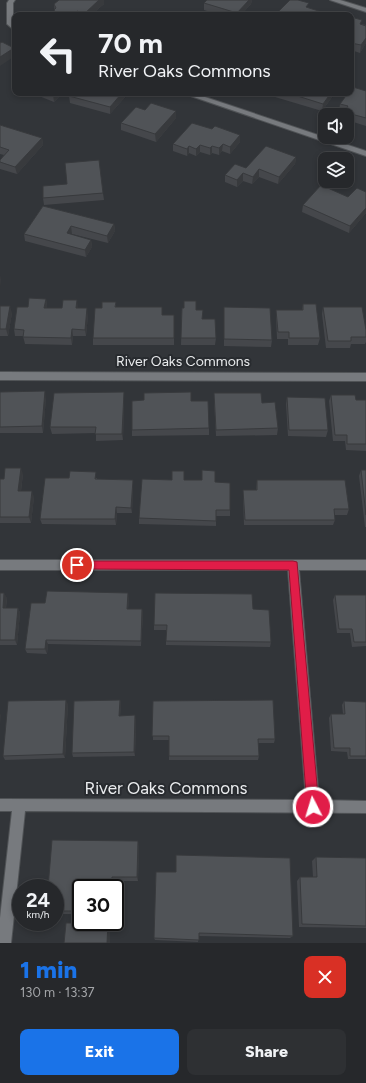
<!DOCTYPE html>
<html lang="en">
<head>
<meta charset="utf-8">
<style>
  body { margin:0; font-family:Figtree,sans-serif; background:#2e3033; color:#f1f3f6; height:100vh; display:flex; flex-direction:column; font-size:15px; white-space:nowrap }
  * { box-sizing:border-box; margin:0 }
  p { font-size:13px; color:#a4a6a9 }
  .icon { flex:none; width:22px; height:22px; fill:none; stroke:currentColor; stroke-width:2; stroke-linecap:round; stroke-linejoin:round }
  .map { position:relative; height:943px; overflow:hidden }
  .drawer { display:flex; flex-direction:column; background:#26282b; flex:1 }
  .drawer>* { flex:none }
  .guide { position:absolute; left:12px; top:12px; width:342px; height:84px; border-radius:8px; box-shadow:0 2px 6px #0003,0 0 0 1px #424447; background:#26282b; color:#f1f3f6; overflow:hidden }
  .controls { position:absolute; left:318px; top:108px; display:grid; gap:8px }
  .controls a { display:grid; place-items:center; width:36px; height:36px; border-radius:8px; background:#26282b; box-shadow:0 2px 6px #0003,0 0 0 1px #424447; font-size:20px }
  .speed { position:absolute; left:12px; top:879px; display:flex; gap:8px; font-size:20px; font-weight:700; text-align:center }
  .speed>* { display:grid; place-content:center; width:52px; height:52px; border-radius:50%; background:#26282b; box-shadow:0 2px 6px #0003,0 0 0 1px #424447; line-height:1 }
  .speed small { font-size:10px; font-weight:400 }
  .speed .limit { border:2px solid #111; border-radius:6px; background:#fff; color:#111 }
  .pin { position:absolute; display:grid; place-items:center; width:34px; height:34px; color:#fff; margin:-17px; border:2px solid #fff; border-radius:50%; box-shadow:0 1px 4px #0007 }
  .me { position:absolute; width:44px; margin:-22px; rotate:355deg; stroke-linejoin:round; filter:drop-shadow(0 0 3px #0008) }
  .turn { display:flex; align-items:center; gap:14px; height:84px; padding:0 20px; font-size:18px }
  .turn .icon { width:52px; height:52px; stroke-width:2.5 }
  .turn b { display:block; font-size:28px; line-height:34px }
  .round { display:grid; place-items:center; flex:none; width:42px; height:42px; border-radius:8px; background:#2e3033 }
  .head { display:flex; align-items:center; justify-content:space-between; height:68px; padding:0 20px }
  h1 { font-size:24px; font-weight:800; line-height:30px; color:#1a73e8 }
  .button { display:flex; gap:8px; margin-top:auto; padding:8px 20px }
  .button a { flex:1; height:46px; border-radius:8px; background:#1a73e8; color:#fff; font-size:16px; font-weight:800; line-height:46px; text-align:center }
  .button a+a { background:#2e3033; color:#f1f3f6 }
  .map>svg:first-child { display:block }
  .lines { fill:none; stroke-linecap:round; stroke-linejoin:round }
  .street-casing { stroke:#505356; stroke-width:2 }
  .street { fill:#777a7e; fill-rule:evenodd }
  .wall { fill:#45474b }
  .shaded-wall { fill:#383a3d }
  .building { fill:#505357; stroke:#383a3d }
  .route { fill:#e11d48; stroke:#92132f }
  .labels { text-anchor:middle; stroke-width:4; stroke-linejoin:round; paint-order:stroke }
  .street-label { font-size:14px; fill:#eaecee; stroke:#282b2f }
  .near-street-label { font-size:17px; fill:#eaecee; stroke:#282b2f }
</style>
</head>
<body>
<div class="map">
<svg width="366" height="943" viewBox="0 0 366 943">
  <rect width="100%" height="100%" fill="#323539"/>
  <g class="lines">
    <defs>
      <path id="street" d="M9 0H15L13 3V24L15 25V31L7 24V3Z
        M330 0H340L366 8V12Z
        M182 93H193L366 151V156Z
        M0 372 366 373V381L0 380Z
        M0 560H366V570H299L319 800 366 801V813L25 811 11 943H0V918L12 811H0V799L306 800 288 570H0Z"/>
    </defs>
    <!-- street casing -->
    <use href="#street" class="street-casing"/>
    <!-- street -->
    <use href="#street" class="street"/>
  </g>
  <!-- wall -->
  <path class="wall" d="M207 0H252L251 4 241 15H220L204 10V3Z
    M54 4H104L91 15H55Z
    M351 17 361 24 366 25V43L360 53 351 50Z
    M366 91V126L347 120V115H344V112L339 111 340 104Z
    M39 93H63L54 102 39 96Z
    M72 93H125L126 96 110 114 70 103 69 96Z
    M276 93H335L322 111 275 97Z
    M145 110 176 118 156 142 121 130V123Z
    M0 125 42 138 43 145 17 174 0 169V160L4 155 0 154Z
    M240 142 230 154 222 151 219 155 212 153 210 155 200 152 196 156 189 153 187 156 173 151V144Z
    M296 157 295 164 278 184 259 177 252 184 243 181 237 187 225 182V175L246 168Z
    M366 192V213L349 233 302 212 303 205 348 197Z
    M103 193 104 200 44 205 43 198Z
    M43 206 114 224 115 231 108 243 72 234 71 235 91 240 92 247 86 257 25 241 24 234Z
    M46 299 47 306V308H62L78 307V308L88 315 86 336H73L72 345 25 344 23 336H15L14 329 28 307Z
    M116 302V307L162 315H174V345H93V338Z
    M303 304 320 338 318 345H288V339H277L276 316V310H302Z
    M0 306 12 313 8 336H0Z
    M224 307 272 340 271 347 224 346Z
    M323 307 366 330V342L365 344H351L350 348H326L322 314Z
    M182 308 196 310 216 338 215 345H181Z
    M0 392 46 398 43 433H0Z
    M214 393 262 403 278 428 277 435 216 436 214 400Z
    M331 395 356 400H366V451L346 450 345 441H333L329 401Z
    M287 397 328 430 326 437 288 436 286 404Z
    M124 399 123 440 96 441V433L52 434 50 427Z
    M191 401 209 428V435L132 436V430Z
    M361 470H366V527H365L359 476Z
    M23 474 21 491 34 497 31 523H0V479H4Z
    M69 478H97V479L133 480V486L132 513H117L116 525 42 524 40 519Z
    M184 480 215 482 230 510V516H216V526L139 524V518Z
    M257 480 349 509 347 515H334L335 520 333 525H244L243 496V490H256Z
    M0 593 7 598 6 608H18L20 613 17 645H0Z
    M335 595H366V646L352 647 350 633H337L333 600Z
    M129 598 128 609H142L143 614 141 646 48 644 47 654 27 653 25 649 45 603Z
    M253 609 271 642 270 647 166 645V630H154V625Z
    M120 700 121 704 120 716 136 719 135 756 73 757 72 753Z
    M153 701 275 739 274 743H258L259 756 258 760H169V740H153Z
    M344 701 366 702V759H348L347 752 331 751 329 718 331 714H343L342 705Z
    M68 704 65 758 5 760 3 756Z
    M139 846 138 881H113L81 888V914H55V888Z
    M316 857 366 858V928L299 927 297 881 300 877H313L312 861Z
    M156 872 293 936 290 938 199 936 198 942 155 940 154 938Z"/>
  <!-- shaded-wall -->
  <path class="shaded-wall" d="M99 0H104V4L91 15H84V14Z
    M249 0H252L251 4 241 15H237V13Z
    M77 11V15H73Z
    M366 38V43L360 53 361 45Z
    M14 48 15 56 0 66V57Z
    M55 93H63L54 102 53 94Z
    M122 93H125L126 96 110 114V107Z
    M331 93H335L322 111 323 104Z
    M176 111V118L156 142 155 134Z
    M240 135V142L230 154V147Z
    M42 138 43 145 17 174 15 167Z
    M223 144 222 151 219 155V148Z
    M200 145V152L196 156V149Z
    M189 146V153L187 156V149Z
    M212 146V153L210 155V148Z
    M296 157 295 164 278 184 279 177Z
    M259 169V177L252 184 253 177Z
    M243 173V181L237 187V180Z
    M366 208V213L349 233 350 226Z
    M114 224 115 231 108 243 107 236Z
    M71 226 72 234 68 241 67 233Z
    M91 240 92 247 86 257 85 250Z
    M0 275 1 280 0 287Z
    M46 299 47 306 46 315 44 308Z
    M77 300 78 307 77 315 76 308Z
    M10 306 12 313 8 336 6 329Z
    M87 308 88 315 86 336 85 330Z
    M72 329 73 336 72 345 71 338Z
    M45 391 46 398 43 433 42 426Z
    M124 392V399L123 440 122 434Z
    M21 468 23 474 20 497 18 491Z
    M133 480V486L132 513 131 508Z
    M32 491 34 497 31 523 29 517Z
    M116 507 117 513 116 525 115 519Z
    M4 593 7 598 5 613 3 608Z
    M128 593 129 598 128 614 127 609Z
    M18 608 20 613 17 645 15 640Z
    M142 609 143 614 141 646V641Z
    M46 640 48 644 47 654 45 649Z
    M66 700 68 704 65 758 63 754Z
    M120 700 121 704 120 720 119 716Z
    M0 714 1 715 0 725Z
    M135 715 136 719 135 756 134 752Z
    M138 841 139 846 138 881 137 877Z
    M112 877 113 881V888H111Z
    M108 923 110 925V943H107Z"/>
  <!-- building -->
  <path class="building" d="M59 0H99L84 14 77 11 73 15H57L54 10 56 8 54 4Z
    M207 0H249L237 13 204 3Z
    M290 0H298L309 3 306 7 325 13 323 15H275Z
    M334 13 342 15H333Z
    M351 17 362 20 360 24 366 26V38L361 45 351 43Z
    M2 42 14 48 0 57V43Z
    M353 87 366 91V118L344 112 348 106 340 104 348 93H351V90Z
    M72 93H122L110 107 69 96Z
    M288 93H331L323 104Z
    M151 103 176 111 155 134 121 123 136 107 145 110Z
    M192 123 212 129 215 126 240 135 230 147 223 144 219 148 212 146 210 148 200 145 196 149 189 146 187 149 173 144Z
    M0 125 42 138 15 167 0 162V160L9 150 0 147Z
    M266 146 296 157 279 177 259 169 253 177 243 173 237 180 225 175 235 164 246 168Z
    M99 160 103 193 43 198V186L67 184 65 163Z
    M321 185 348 197 357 188 366 192V208L350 226 303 205Z
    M43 206 114 224 107 236 71 226 67 233 91 240 85 250 24 234Z
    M29 298 46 299 44 308H62L63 300H77L76 308H87L85 330 72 329 71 338 23 337 24 330 14 329 17 307H28Z
    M184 301H196V310H203L202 319H215L216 338H181L182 308H184Z
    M102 302H116L115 307H162V315H174V338H93L95 308H102Z
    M303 304H316L320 338H289V332H278L276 310H303Z
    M0 306H10L6 329H0Z
    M224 307 270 308 272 340 224 339Z
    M323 307H362L366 330V337H351V341H328Z
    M45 391 42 426 0 427V392Z
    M124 392 122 434H95L96 427H50L54 393Z
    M191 392V401H208L209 428 132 430V401L144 400V393Z
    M214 393H261L262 403 275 402 278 428 216 430Z
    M331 395H355L356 400H366V444H347V435H335Z
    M287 397 325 398 328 430H289Z
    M5 468H21L18 491H32L29 517H0V479H4Z
    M202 470 215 471V482L230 483V510H216V521L139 518 142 479 172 480V471H184V480H202Z
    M361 470H366V515Z
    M70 471 96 472 95 479 133 480 131 508 116 507 115 519H40L45 478H69Z
    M257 480H345L349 509H334L335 520H245L243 490H257Z
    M47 591 128 593 127 609H142L141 641 46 640 45 649H25L31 603H45Z
    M0 593H4L3 608H18L15 640H0Z
    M155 593 252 594 253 609 269 610 271 642 166 641 167 625H154Z
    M335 595H366V642H354L352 629H339Z
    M66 700 63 754 3 756 8 701Z
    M120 700 119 716 135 715 134 752 72 753 74 701Z
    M273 700 275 739H258L259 756H169V736H152L153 701Z
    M344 701 366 702V756H350V748H334L331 714H345Z
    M52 840 138 841 137 877H112L111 888H81V911H55V888H48Z
    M176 855 290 858 293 936 199 933V940L154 938 156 872H176Z
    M316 857 366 858V926L302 924 300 877H317Z
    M66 923H108L107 943H64Z"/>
  <!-- route -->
  <path class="route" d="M77 561H293L297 562 319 807 317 811 313 813 309 811 307 807 289 570 77 569 74 568 72 565 74 562Z"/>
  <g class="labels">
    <!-- street labels -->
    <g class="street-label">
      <text x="183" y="366">River Oaks Commons</text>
    </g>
    <!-- near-street labels -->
    <g class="near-street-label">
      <text x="166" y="794">River Oaks Commons</text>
    </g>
  </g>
</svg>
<div class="controls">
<a><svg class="icon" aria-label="sound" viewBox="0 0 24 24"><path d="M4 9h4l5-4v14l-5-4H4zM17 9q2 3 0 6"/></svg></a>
<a><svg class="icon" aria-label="layers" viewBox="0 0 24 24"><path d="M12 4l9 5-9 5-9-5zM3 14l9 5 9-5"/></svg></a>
</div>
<div class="speed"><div>24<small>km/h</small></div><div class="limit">30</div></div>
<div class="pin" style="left:77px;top:565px;background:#d93025"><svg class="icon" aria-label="arrive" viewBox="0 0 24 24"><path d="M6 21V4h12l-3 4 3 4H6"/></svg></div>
<svg class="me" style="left:313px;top:807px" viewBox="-20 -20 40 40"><circle r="17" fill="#e11d48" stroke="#fff" stroke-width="3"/><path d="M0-11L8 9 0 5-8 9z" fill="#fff"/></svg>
<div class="guide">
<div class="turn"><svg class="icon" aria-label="left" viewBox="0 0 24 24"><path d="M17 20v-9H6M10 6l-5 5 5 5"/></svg><div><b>70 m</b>River Oaks Commons</div></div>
</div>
</div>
<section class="drawer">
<div class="head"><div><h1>1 min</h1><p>130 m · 13:37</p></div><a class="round" style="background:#d93025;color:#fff"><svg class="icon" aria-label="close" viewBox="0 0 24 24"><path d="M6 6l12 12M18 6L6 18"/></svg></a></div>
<div class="button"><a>Exit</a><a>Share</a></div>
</section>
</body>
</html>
